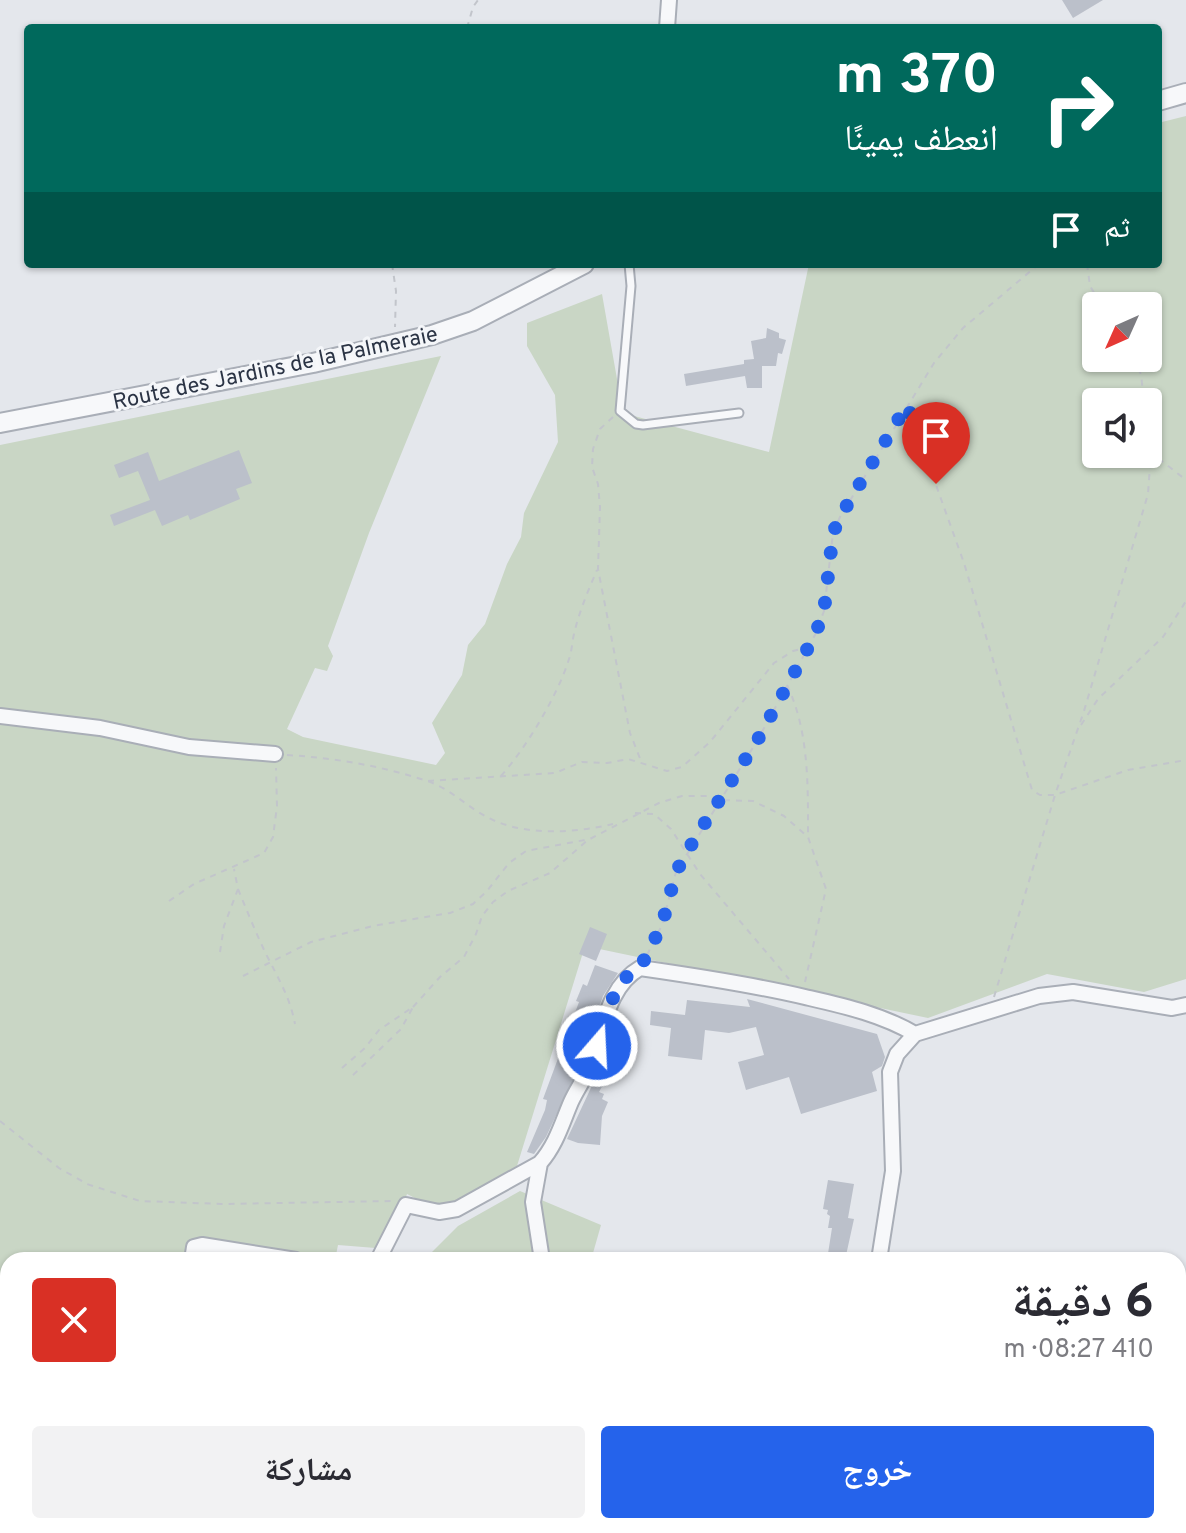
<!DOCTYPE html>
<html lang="ar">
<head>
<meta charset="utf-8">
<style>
  body { margin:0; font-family:Overpass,"Noto Naskh Arabic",sans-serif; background:#f2f2f3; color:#2b2b33; direction:rtl; height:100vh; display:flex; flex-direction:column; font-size:30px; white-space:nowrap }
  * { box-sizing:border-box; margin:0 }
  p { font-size:26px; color:#7c7c81 }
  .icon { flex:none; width:44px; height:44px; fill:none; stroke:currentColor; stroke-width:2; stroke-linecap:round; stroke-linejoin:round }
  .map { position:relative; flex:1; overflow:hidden; direction:ltr }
  .panel { position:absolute; left:0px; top:1252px; width:1186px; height:282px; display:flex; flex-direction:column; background:#fff; border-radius:24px 24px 0 0; box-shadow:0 2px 6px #0004; direction:rtl }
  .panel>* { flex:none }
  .hud { position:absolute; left:24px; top:24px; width:1138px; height:244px; border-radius:8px; box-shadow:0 2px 6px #0004; direction:rtl; background:#00695c; color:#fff; overflow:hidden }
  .needle { width:52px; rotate:225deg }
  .fabs { position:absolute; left:1082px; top:292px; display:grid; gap:16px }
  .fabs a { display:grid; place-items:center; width:80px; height:80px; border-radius:8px; background:#fff; box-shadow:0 2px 6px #0004; font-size:40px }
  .pin { position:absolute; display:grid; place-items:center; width:68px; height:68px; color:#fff; margin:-82px -34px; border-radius:50% 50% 50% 0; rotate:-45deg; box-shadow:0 0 8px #0007 }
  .pin .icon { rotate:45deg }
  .me { position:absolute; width:88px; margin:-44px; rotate:19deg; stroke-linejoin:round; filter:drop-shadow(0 0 6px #0008) }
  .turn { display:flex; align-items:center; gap:28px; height:168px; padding:0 32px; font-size:36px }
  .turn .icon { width:104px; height:104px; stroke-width:2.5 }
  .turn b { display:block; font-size:56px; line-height:68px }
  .then { display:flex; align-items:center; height:76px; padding:0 32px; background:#0003; gap:16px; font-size:30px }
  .round { display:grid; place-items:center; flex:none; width:84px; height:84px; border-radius:8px; background:#f2f2f3 }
  .headline { display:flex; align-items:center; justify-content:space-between; height:136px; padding:0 32px }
  h1 { font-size:48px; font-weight:700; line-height:60px }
  .action { display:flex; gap:16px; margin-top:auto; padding:16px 32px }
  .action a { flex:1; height:92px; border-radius:8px; background:#2563eb; color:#fff; font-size:32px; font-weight:700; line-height:92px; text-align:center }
  .action a+a { background:#f2f2f3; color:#2b2b33 }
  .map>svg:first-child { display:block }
  .green { fill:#c9d6c5; fill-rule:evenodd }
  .building { fill:#bbc0ca }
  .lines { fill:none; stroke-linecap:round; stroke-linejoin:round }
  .service-casing { stroke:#a9aeb7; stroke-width:11 }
  .minor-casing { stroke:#a9aeb7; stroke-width:18 }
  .tertiary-casing { stroke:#a9aeb7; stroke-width:22 }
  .path { stroke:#c2c5cb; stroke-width:2; stroke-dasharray:6 6; stroke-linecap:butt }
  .service { stroke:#f7f8fa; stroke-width:7 }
  .minor { stroke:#f7f8fa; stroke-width:14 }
  .tertiary { stroke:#f7f8fa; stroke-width:18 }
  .route { stroke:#2563eb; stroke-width:14; stroke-dasharray:0 25.2 }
  .labels { text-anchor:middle; stroke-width:6; stroke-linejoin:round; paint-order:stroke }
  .street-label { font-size:22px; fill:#2b3445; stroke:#f4f6f9 }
</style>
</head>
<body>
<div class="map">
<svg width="1186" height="1533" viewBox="0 0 1186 1533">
  <rect width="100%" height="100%" fill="#e4e7ec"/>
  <!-- green -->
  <path class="green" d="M1186 116V979L1144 992 1047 974 928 1018 585 946 517 1166 438 1210 407 1194 388 1249 338 1245 335 1260H8V1299L0 1281V445L441 356 369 533 328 646 333 656 327 671 315 668 287 729 303 737 436 765 445 753 432 723 462 675 468 645 485 624 507 564 521 537 524 513 558 442 555 395 527 346V323L602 294 623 413 769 452 809 264H1158V123ZM1096 306H1148V358H1096ZM1096 402H1148V454H1096Z
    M520 1191 601 1225 591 1260H424L458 1226Z
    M8 1473V1526H113L112 1533H0V1476Z
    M174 1526H586L584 1533H185Z"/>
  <!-- building -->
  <path class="building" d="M1062 0H1103L1073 18Z
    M767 328 779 333V338L786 340 782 354 778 353 776 366H762V388H747L745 376 686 386 684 374 744 364V360L754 359 751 341 766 338Z
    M239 450 252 483 236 489 240 499 190 520 188 515 162 526 155 510 114 526 110 515 150 500 138 471 119 478 114 465 148 452 159 481Z
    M590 927 607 934 596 961 579 954Z
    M595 965 618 973 603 996 579 1066 546 1137 534 1154 527 1152 545 1110 547 1100 543 1099 579 1002 576 1001 583 984 587 986Z
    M747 999 877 1034 885 1057 882 1066 872 1072 877 1091 801 1114 789 1077 746 1090 738 1062 764 1055 756 1027 729 1033 705 1030 702 1060 668 1056 671 1028 650 1025 651 1011 685 1015 687 1000 750 1007Z
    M614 1023 628 1025 626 1037 615 1035 612 1051 606 1050Z
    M596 1077 605 1081 599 1092 604 1094 602 1099 608 1102 602 1116 600 1145 578 1143 567 1139Z
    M828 1180 854 1184 848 1218 854 1219 845 1260H827L832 1228H828L830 1216 827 1214 828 1210 823 1209Z"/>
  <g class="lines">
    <defs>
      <path id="service" d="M629 264 631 286 620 411 636 424 643 425 739 413"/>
      <path id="minor" d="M667 28 669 0
        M0 716 100 728 189 747 275 754
        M540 1163 533 1202 542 1260
        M192 1260 194 1247 202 1245 296 1260
        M378 1260 406 1205 439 1212 457 1209 540 1163C556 1145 562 1123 571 1102 576 1091 583 1081 588 1070 603 1036 605 988 640 968 696 976 750 984 805 997 844 1006 881 1014 915 1034
        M879 1260 893 1171 890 1072 897 1054 915 1034 1039 996 1073 992 1172 1008 1186 1005
        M294 1533 301 1526
        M463 1533 465 1526
        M887 1533 888 1526"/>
      <path id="tertiary" d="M1158 101 1186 93
        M0 423 313 363 432 335 473 321 584 264"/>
    </defs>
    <!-- service casing -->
    <use href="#service" class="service-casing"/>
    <!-- minor casing -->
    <use href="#minor" class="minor-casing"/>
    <!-- tertiary casing -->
    <use href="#tertiary" class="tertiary-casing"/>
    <!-- path -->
    <path class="path" d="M467 28 473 7 478 0
      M392 264 396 291 395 327
      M1087 264 1090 286 1102 306
      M1132 358 1141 374 1144 402
      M908 407 964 563 1032 790 1040 795H1055L1128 770 1186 760
      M613 417 600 429 593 449 592 467 598 484 600 507 598 569 630 733 641 761
      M1149 451 1186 480
      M787 685C809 731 808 785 808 836
      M1081 725 1098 699 1163 637 1186 601
      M287 755C335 758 382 766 427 781 449 788 465 805 485 816 522 837 574 833 613 824
      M501 776C526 748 558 695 569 659 572 651 572 642 574 634 579 612 588 591 597 570
      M428 781 555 773 582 762 607 763 628 759 667 771 682 767 710 742 774 663 793 651 805 648
      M635 813 654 814 671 829 700 874 789 979
      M238 889C247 911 256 933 266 954 278 978 290 997 295 1024
      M169 901 194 884 264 853 273 837 277 806 276 768
      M220 952 224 926 238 889 234 869
      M647 955 662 925 676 872 757 741 815 635 824 611 833 533 840 517 934 363 963 328 1039 264
      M243 976 311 942 373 926 450 913 473 904 487 891 509 863 526 851 590 839 659 803 682 796H707L719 800 753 801 784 816 808 837 826 889 805 982
      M994 997 1055 795 1084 711 1148 494 1150 466 1148 442
      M413 1007 440 977 464 957 476 934 482 916 493 902 508 891 550 873 589 839
      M342 1068 365 1048 379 1030 413 1007 401 1029 351 1077
      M0 1121 59 1168 87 1184 140 1201 222 1204 393 1201
      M1178 1500H1186
      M1163 1526 1164 1533
      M1055 1533H1079
      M1166 1533 1186 1531"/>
    <!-- service -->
    <use href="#service" class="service"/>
    <!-- minor -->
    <use href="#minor" class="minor"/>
    <!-- tertiary -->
    <use href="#tertiary" class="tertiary"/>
  </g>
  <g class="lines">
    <!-- route -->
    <path class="route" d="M597 1046 614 995 628 975 640 968 662 925 676 872 694 840 757 741 815 635 824 611 833 533 840 517 907 405 936 484"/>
  </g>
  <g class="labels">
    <!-- street labels -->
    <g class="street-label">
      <text transform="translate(275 367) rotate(-12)" y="8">Route des Jardins de la Palmeraie</text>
    </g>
  </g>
</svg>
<div class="fabs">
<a><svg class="needle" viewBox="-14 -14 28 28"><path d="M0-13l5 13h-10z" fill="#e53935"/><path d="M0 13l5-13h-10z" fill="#7c7c81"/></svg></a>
<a><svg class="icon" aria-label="sound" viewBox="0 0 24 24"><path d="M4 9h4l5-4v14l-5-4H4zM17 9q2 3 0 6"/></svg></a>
</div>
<div class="pin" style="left:936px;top:484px;background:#d93025"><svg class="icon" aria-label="arrive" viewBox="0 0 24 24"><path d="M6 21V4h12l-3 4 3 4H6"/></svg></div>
<svg class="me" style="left:597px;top:1046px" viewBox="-20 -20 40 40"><circle r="17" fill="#2563eb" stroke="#fff" stroke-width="3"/><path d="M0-11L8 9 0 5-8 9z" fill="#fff"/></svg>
<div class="hud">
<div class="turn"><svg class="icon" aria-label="right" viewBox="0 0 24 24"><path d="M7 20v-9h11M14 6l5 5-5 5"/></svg><div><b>370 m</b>انعطف يمينًا</div></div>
<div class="then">ثم<svg class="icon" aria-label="arrive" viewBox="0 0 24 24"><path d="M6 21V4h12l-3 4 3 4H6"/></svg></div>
</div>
<section class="panel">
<div class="headline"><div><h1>6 دقيقة</h1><p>410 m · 08:27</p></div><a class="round" style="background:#d93025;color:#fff"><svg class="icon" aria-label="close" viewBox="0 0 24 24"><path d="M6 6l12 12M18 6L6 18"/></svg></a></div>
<div class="action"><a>خروج</a><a>مشاركة</a></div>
</section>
</div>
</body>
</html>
